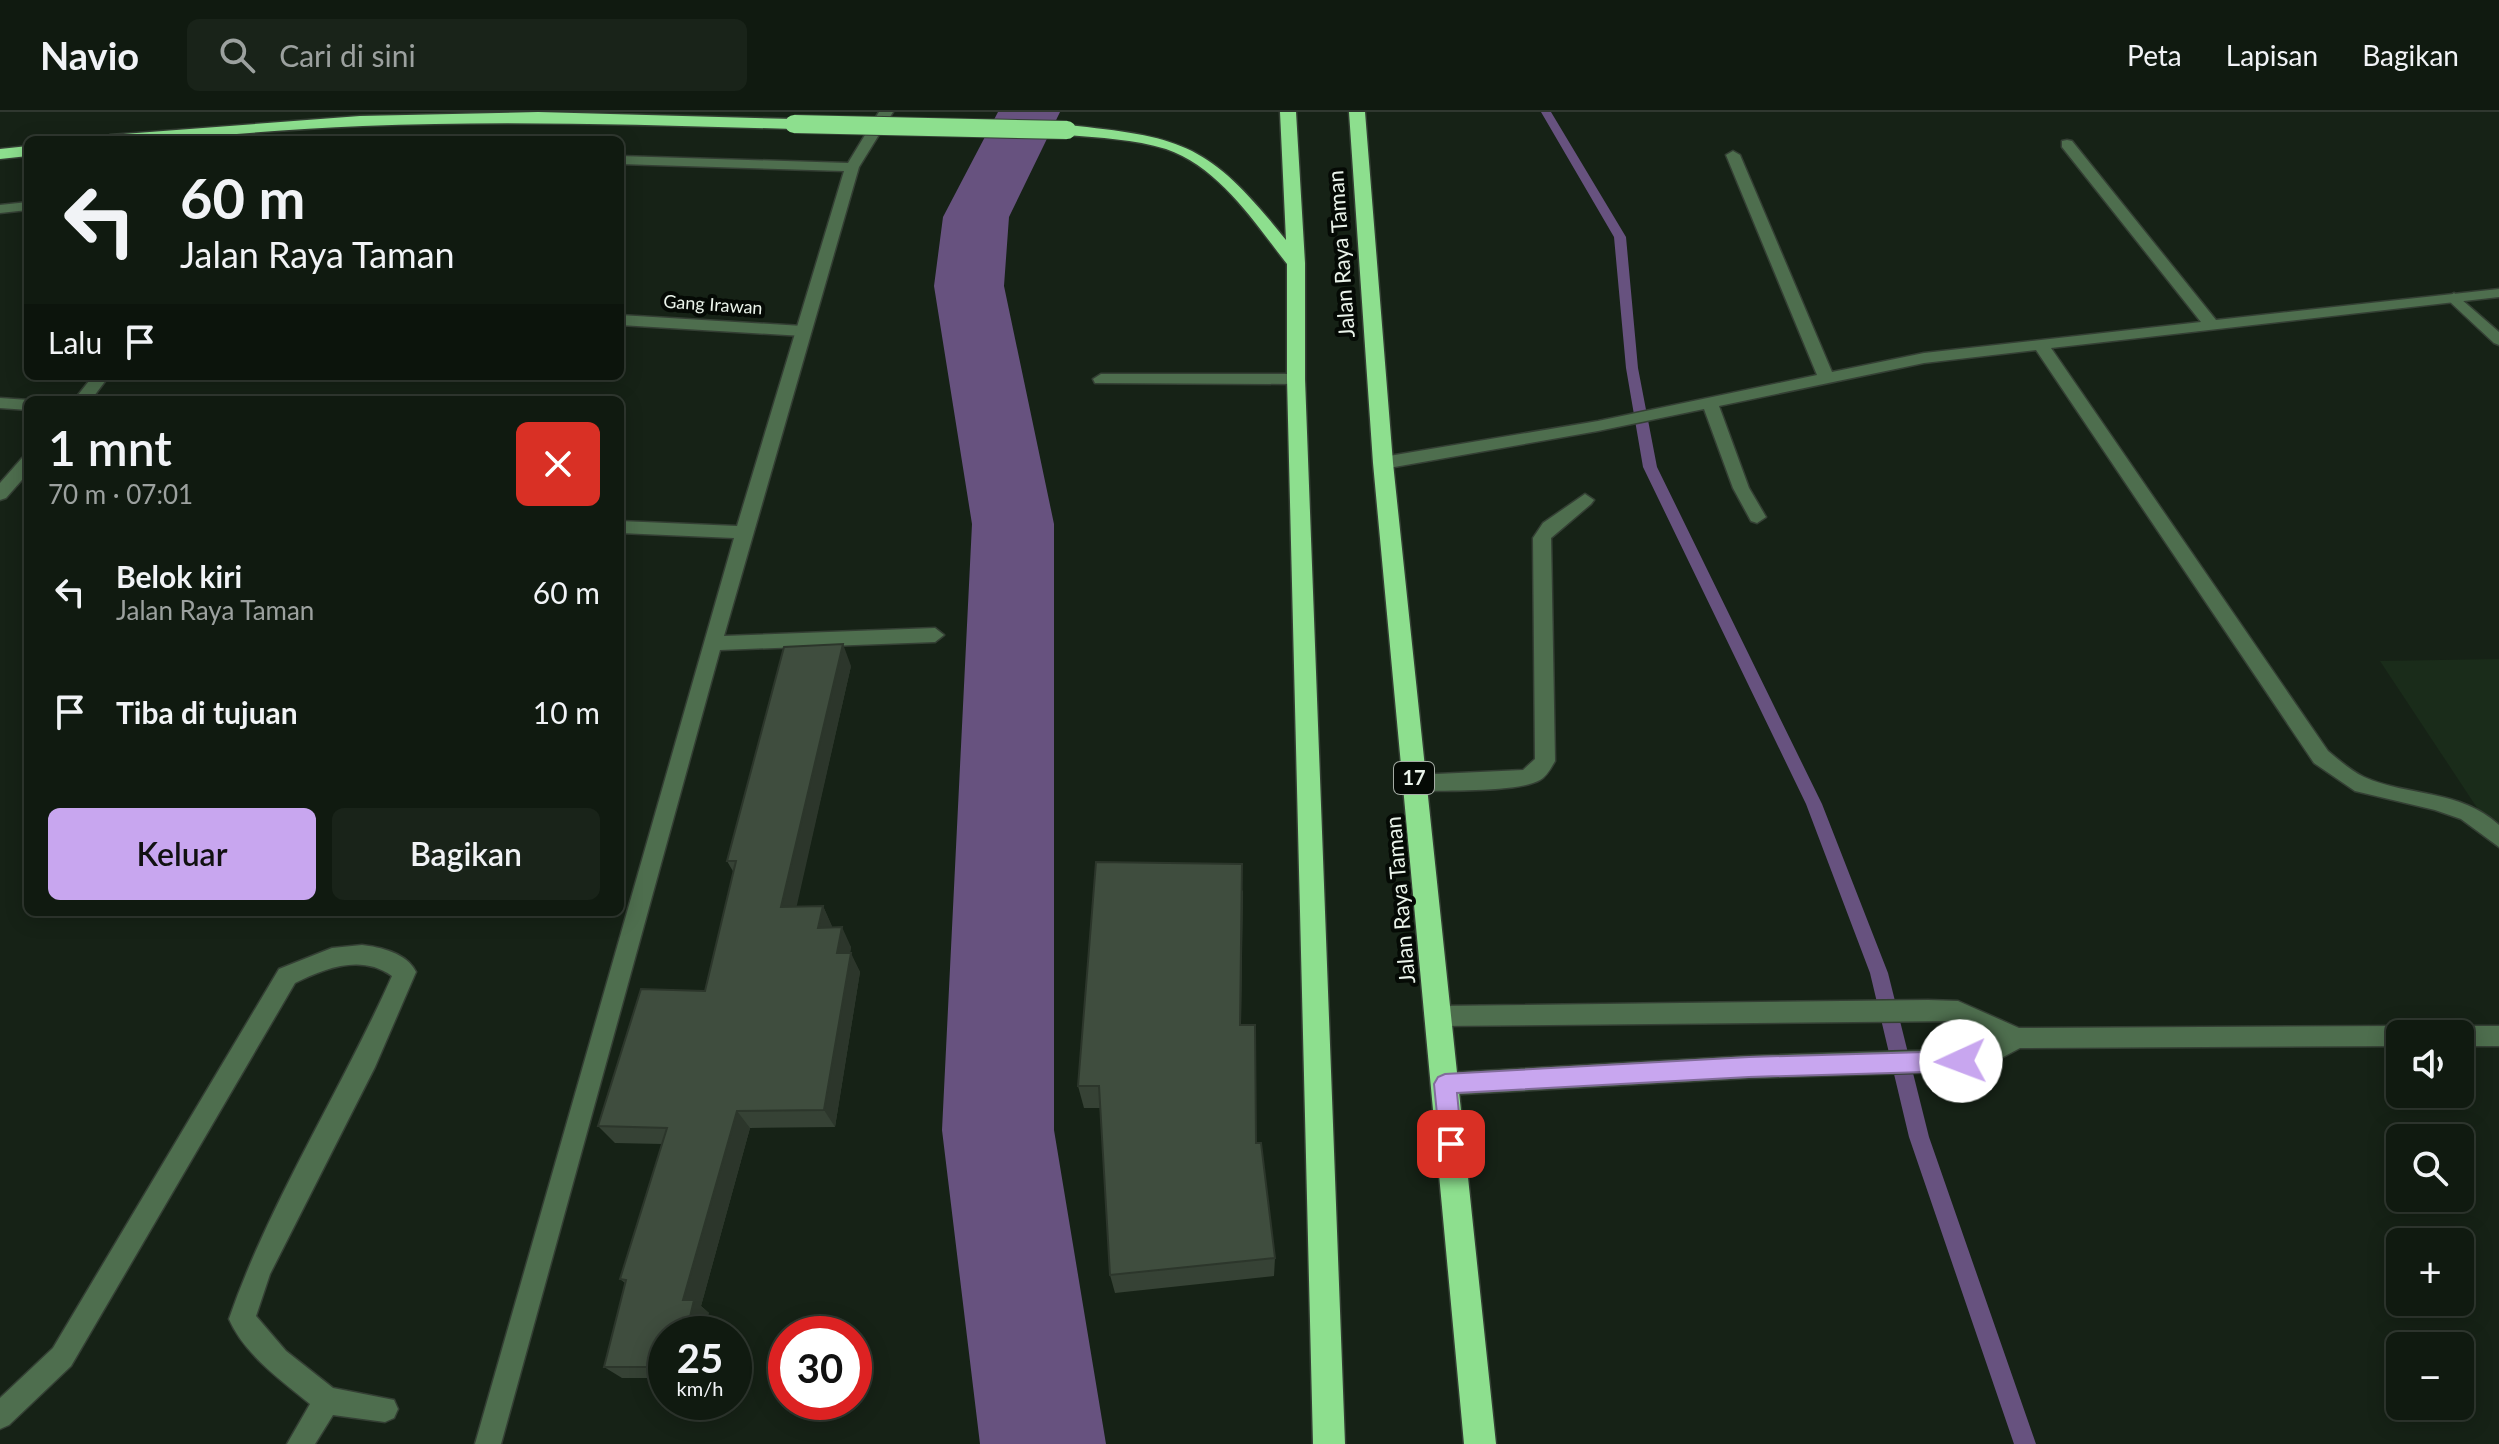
<!DOCTYPE html>
<html lang="id">
<head>
<meta charset="utf-8">
<style>
  body { margin:0; font-family:Lato,sans-serif; background:#192319; color:#f1f3f6; height:100vh; display:flex; flex-direction:column; font-size:30px; white-space:nowrap }
  * { box-sizing:border-box; margin:0 }
  p { font-size:26px; color:#9ca19f }
  .icon { flex:none; width:44px; height:44px; fill:none; stroke:currentColor; stroke-width:2; stroke-linecap:round; stroke-linejoin:round }
  .map { position:relative; flex:1; overflow:hidden }
  .details { position:absolute; left:24px; top:284px; width:600px; height:520px; display:flex; flex-direction:column; background:#101a10; border-radius:12px; box-shadow:0 4px 20px #0003,0 0 0 2px #303830 }
  .details>* { flex:none }
  .banner { position:absolute; left:24px; top:24px; width:600px; height:244px; border-radius:12px; box-shadow:0 4px 20px #0003,0 0 0 2px #303830; background:#101a10; color:#f1f3f6; overflow:hidden }
  .fabs { position:absolute; left:2386px; top:908px; display:grid; gap:16px }
  .fabs a { display:grid; place-items:center; width:88px; height:88px; border-radius:12px; background:#101a10; box-shadow:0 4px 20px #0003,0 0 0 2px #303830; font-size:40px }
  .speed { position:absolute; left:648px; top:1204px; display:flex; gap:16px; font-size:40px; font-weight:700; text-align:center }
  .speed>* { display:grid; place-content:center; width:104px; height:104px; border-radius:50%; background:#101a10; box-shadow:0 4px 20px #0003,0 0 0 2px #303830; line-height:1 }
  .speed small { font-size:20px; font-weight:400 }
  .speed .limit { border:12px solid #d22; background:#fff; color:#111 }
  .pin { position:absolute; display:grid; place-items:center; width:68px; height:68px; color:#fff; margin:-34px; border-radius:16px; box-shadow:0 4px 12px #0006 }
  .me { position:absolute; width:88px; margin:-44px; rotate:268deg; stroke-linejoin:round; filter:drop-shadow(0 0 6px #0008) }
  .turn { display:flex; align-items:center; gap:28px; height:168px; padding:0 24px; font-size:36px }
  .turn .icon { width:104px; height:104px; stroke-width:2.5 }
  .turn b { display:block; font-size:56px; line-height:68px }
  .then { display:flex; align-items:center; height:76px; padding:0 24px; background:#0003; gap:16px; font-size:30px }
  .round { display:grid; place-items:center; flex:none; width:84px; height:84px; border-radius:12px; background:#192319 }
  .headline { display:flex; align-items:center; justify-content:space-between; height:136px; padding:0 24px }
  h1 { font-size:48px; font-weight:600; line-height:60px }
  .button { display:flex; gap:16px; margin-top:auto; padding:16px 24px }
  .button a { flex:1; height:92px; border-radius:12px; background:#c8a6ef; color:#111; font-size:32px; font-weight:600; line-height:92px; text-align:center }
  .button a+a { background:#192319; color:#f1f3f6 }
  ul { padding:0; list-style:none }
  li { display:flex; align-items:center; gap:24px; height:120px; padding:0 24px }
  li div { flex:1 }
  li b { display:block; font-size:30px }
  li em { font-style:normal }
  header { display:flex; align-items:center; gap:48px; box-sizing:border-box; height:112px; padding:0 40px; background:#101a10; border-bottom:2px solid #303830 }
  header strong { font-size:38px }
  nav { display:flex; gap:44px; margin-inline-start:auto; font-size:28px }
  .search { width:560px; height:72px; background:#192319; display:flex; align-items:center; gap:20px; box-sizing:border-box; padding:0 28px; border-radius:12px; color:#9ca19f; font-size:30px }
  .map>svg:first-child { display:block }
  .built { fill:#1a2c1a }
  .lines { fill:none; stroke-linecap:round; stroke-linejoin:round }
  .stream { fill:#67527f; fill-rule:evenodd }
  .river { fill:#67527f; fill-rule:evenodd }
  .lane-casing { stroke:#343f34; stroke-width:3 }
  .street-casing { stroke:#343f34; stroke-width:3 }
  .highway-casing { stroke:#343f34; stroke-width:3 }
  .lane { fill:#4e6e4e; fill-rule:evenodd }
  .street { fill:#4e6e4e; fill-rule:evenodd }
  .highway { fill:#8ddf8e; fill-rule:evenodd }
  .highway-bridge-casing { stroke:#343f34; stroke-width:20; stroke-linecap:butt }
  .highway-bridge { stroke:#8ddf8e; stroke-width:18 }
  .wall { fill:#364235 }
  .shaded-wall { fill:#2c362b }
  .building { fill:#3f4d3e; stroke:#2c362b; stroke-width:2 }
  .route { fill:#c8a6ef; stroke:#826c9b; stroke-width:2 }
  .labels { text-anchor:middle; stroke-width:8; stroke-linejoin:round; paint-order:stroke }
  .far-street-label { font-size:18px; fill:#eaf3ea; stroke:#050a05 }
  .shield { fill:#050a05; stroke:#a5ada5; stroke-width:2 }
  .shield-label { font-size:20px; font-weight:bold; fill:#eaf3ea }
  .street-label { font-size:22px; fill:#eaf3ea; stroke:#050a05 }
</style>
</head>
<body>
<header>
<strong>Navio</strong>
<div class="search"><svg class="icon" aria-label="search" viewBox="0 0 24 24"><circle cx="10" cy="10" r="6"/><path d="M15 15l6 6"/></svg>Cari di sini</div>
<nav><a>Peta</a><a>Lapisan</a><a>Bagikan</a></nav>
</header>
<div class="map">
<svg width="2499" height="1332" viewBox="0 0 2499 1332">
  <rect width="100%" height="100%" fill="#162216"/>
  <!-- built -->
  <path class="built" d="M2499 547V729L2380 549Z"/>
  <g class="lines">
    <!-- stream -->
    <path class="stream" d="M1541 0H1551L1626 125 1638 256 1657 355 1822 692 1888 861 1929 1025 2036 1332H2014L1909 1025 1870 861 1806 692 1643 355 1626 256 1614 125Z"/>
    <!-- river -->
    <path class="river" d="M998 0H1060L1009 105 1004 174 1054 412V1018L1106 1332H980L942 1018 972 412 934 174 943 105Z"/>
    <defs>
      <path id="lane" d="M2454 181 2499 220V233L2494 231 2449 189 2447 186Z
        M620 203 803 214 811 219 803 224 620 213Z
        M362 833C380 835 407 841 416 860L375 955 270 1162 256 1204 286 1239 333 1276 394 1288 398 1297 394 1306 385 1310 333 1303 315 1332H287L310 1292C281 1268 244 1242 229 1207 270 1088 341 979 392 864 361 842 326 856 295 871L71 1254 9 1313 0 1317V1286L53 1236 279 857 332 836Z"/>
      <path id="street" d="M879 0H893L859 55 724 524 935 516 944 523 935 530 720 538 501 1332H475L734 426 620 421V409L737 414 844 59 620 52V44L848 51Z
        M2067 28 2072 29 2216 208 2499 177V185L2051 236 2328 639C2339 648 2351 659 2364 665 2409 685 2460 677 2499 713V735L2461 707 2435 698 2355 679 2314 651 2036 238 1924 251 1719 294 1749 376 1766 405 1757 411 1751 409 1733 376 1704 297 1598 319 1383 357 1375 351 1383 345 1598 309 1817 263 1726 43 1733 39 1740 43 1832 260 1924 241 2201 210 2062 35V29Z
        M28 90V98L0 101V93Z
        M1101 262H1296L1304 267 1296 272 1095 271 1093 267Z
        M93 264H109L91 288H74Z
        M0 286 29 288 28 298 0 296Z
        M28 344V361L6 386 0 388V371L22 346Z
        M1585 382 1594 388 1591 392 1551 426 1555 649C1551 656 1547 664 1540 668 1518 681 1443 678 1415 679L1408 677 1405 671 1408 665 1415 663 1523 658 1535 647 1533 426 1543 411Z
        M1928 888 1958 889 2019 916 2400 914 2408 917 2410 922H2400V934L2020 936 1977 959 1749 966 1445 983 1437 980 1433 972 1437 964 1445 961 1749 944 1975 937 1995 927 1957 909 1437 914 1429 911 1426 904 1429 897 1437 894Z
        M2460 914H2499V934H2460V922H2450L2452 917Z"/>
      <path id="highway" d="M538 0 794 7 802 12 794 17C650 13 507 8 363 14 276 17 189 28 102 28L110 23 360 4Z
        M1280 0H1296L1305 151V267L1345 1332H1313L1287 267V152C1254 110 1219 55 1166 37 1134 27 1100 26 1067 23L1059 18 1067 13C1186 25 1210 33 1286 128Z
        M1349 0H1365L1393 351 1496 1332H1464L1373 351Z
        M28 34V44L0 47V37Z"/>
    </defs>
    <!-- lane casing -->
    <use href="#lane" class="lane-casing"/>
    <!-- street casing -->
    <use href="#street" class="street-casing"/>
    <!-- highway casing -->
    <use href="#highway" class="highway-casing"/>
    <!-- lane -->
    <use href="#lane" class="lane"/>
    <!-- street -->
    <use href="#street" class="street"/>
    <!-- highway -->
    <use href="#highway" class="highway"/>
    <defs>
      <path id="highway-bridge" d="M794 12 1067 18"/>
    </defs>
    <!-- highway-bridge casing -->
    <use href="#highway-bridge" class="highway-bridge-casing"/>
    <!-- highway-bridge -->
    <use href="#highway-bridge" class="highway-bridge"/>
  </g>
  <!-- wall -->
  <path class="wall" d="M851 554 796 794H823L832 815 851 835 850 841 860 860 835 1015 750 1016 701 1194 709 1201 666 1222V1266H622L604 1255 625 1171 620 1167 662 1032 615 1031 598 1014 705 879 734 761 727 749Z
    M1243 778 1241 913 1256 1031 1275 1146 1274 1164 1115 1181 1110 1163 1100 996H1084L1078 974Z"/>
  <!-- shaded-wall -->
  <path class="shaded-wall" d="M843 532 851 554 792 815 781 795Z
    M823 794 832 814 828 835 818 816Z
    M842 815 851 835 847 860 837 841Z
    M851 841 860 860 835 1015 824 998Z
    M737 999 750 1016 701 1194 709 1201 704 1222H686L683 1188Z"/>
  <!-- building -->
  <path class="building" d="M505 283 582 285 580 288H502Z
    M843 532 781 795 823 794 818 816 842 815 837 841H851L824 998 737 999 683 1188H694L686 1222H666V1255H604L626 1168 620 1167 667 1016 598 1014 641 877 705 879 736 749H727L784 535Z
    M1096 750 1242 752 1240 913H1255L1256 1031H1261L1275 1146 1110 1163 1099 974H1078Z"/>
  <!-- route -->
  <path class="route" d="M1961 939 1968 942 1971 949 1968 956 1961 959 1749 965 1457 981 1462 1032 1458 1039 1451 1042 1443 1039 1440 1032 1434 972 1438 965 1445 962 1749 945Z"/>
  <g class="labels">
    <!-- far-street labels -->
    <g class="far-street-label">
      <text transform="translate(713 193) rotate(4)" y="6">Gang Irawan</text>
    </g>
    <!-- shield labels -->
    <rect class="shield" x="1394" y="650" width="40" height="32" rx="6"/>
    <g class="shield-label">
      <text x="1414" y="673">17</text>
    </g>
    <!-- street labels -->
    <g class="street-label">
      <text transform="translate(1341 142) rotate(-94)" y="8">Jalan Raya Taman</text>
      <text transform="translate(1400 788) rotate(-95)" y="8">Jalan Raya Taman</text>
    </g>
  </g>
</svg>
<div class="fabs">
<a><svg class="icon" aria-label="sound" viewBox="0 0 24 24"><path d="M4 9h4l5-4v14l-5-4H4zM17 9q2 3 0 6"/></svg></a>
<a><svg class="icon" aria-label="search" viewBox="0 0 24 24"><circle cx="10" cy="10" r="6"/><path d="M15 15l6 6"/></svg></a>
<a>+</a>
<a>−</a>
</div>
<div class="speed"><div>25<small>km/h</small></div><div class="limit">30</div></div>
<div class="pin" style="left:1451px;top:1032px;background:#d93025"><svg class="icon" aria-label="arrive" viewBox="0 0 24 24"><path d="M6 21V4h12l-3 4 3 4H6"/></svg></div>
<svg class="me" style="left:1961px;top:949px" viewBox="-20 -20 40 40"><circle r="19" fill="#fff"/><path d="M0-13L10 11 0 6-10 11z" fill="#c8a6ef"/></svg>
<div class="banner">
<div class="turn"><svg class="icon" aria-label="left" viewBox="0 0 24 24"><path d="M17 20v-9H6M10 6l-5 5 5 5"/></svg><div><b>60 m</b>Jalan Raya Taman</div></div>
<div class="then">Lalu<svg class="icon" aria-label="arrive" viewBox="0 0 24 24"><path d="M6 21V4h12l-3 4 3 4H6"/></svg></div>
</div>
<section class="details">
<div class="headline"><div><h1>1 mnt</h1><p>70 m · 07:01</p></div><a class="round" style="background:#d93025;color:#fff"><svg class="icon" aria-label="close" viewBox="0 0 24 24"><path d="M6 6l12 12M18 6L6 18"/></svg></a></div>
<ul>
<li><svg class="icon" aria-label="left" viewBox="0 0 24 24"><path d="M17 20v-9H6M10 6l-5 5 5 5"/></svg><div><b>Belok kiri</b><p>Jalan Raya Taman</p></div><em>60 m</em></li>
<li><svg class="icon" aria-label="arrive" viewBox="0 0 24 24"><path d="M6 21V4h12l-3 4 3 4H6"/></svg><div><b>Tiba di tujuan</b></div><em>10 m</em></li>
</ul>
<div class="button"><a>Keluar</a><a>Bagikan</a></div>
</section>
</div>
</body>
</html>
